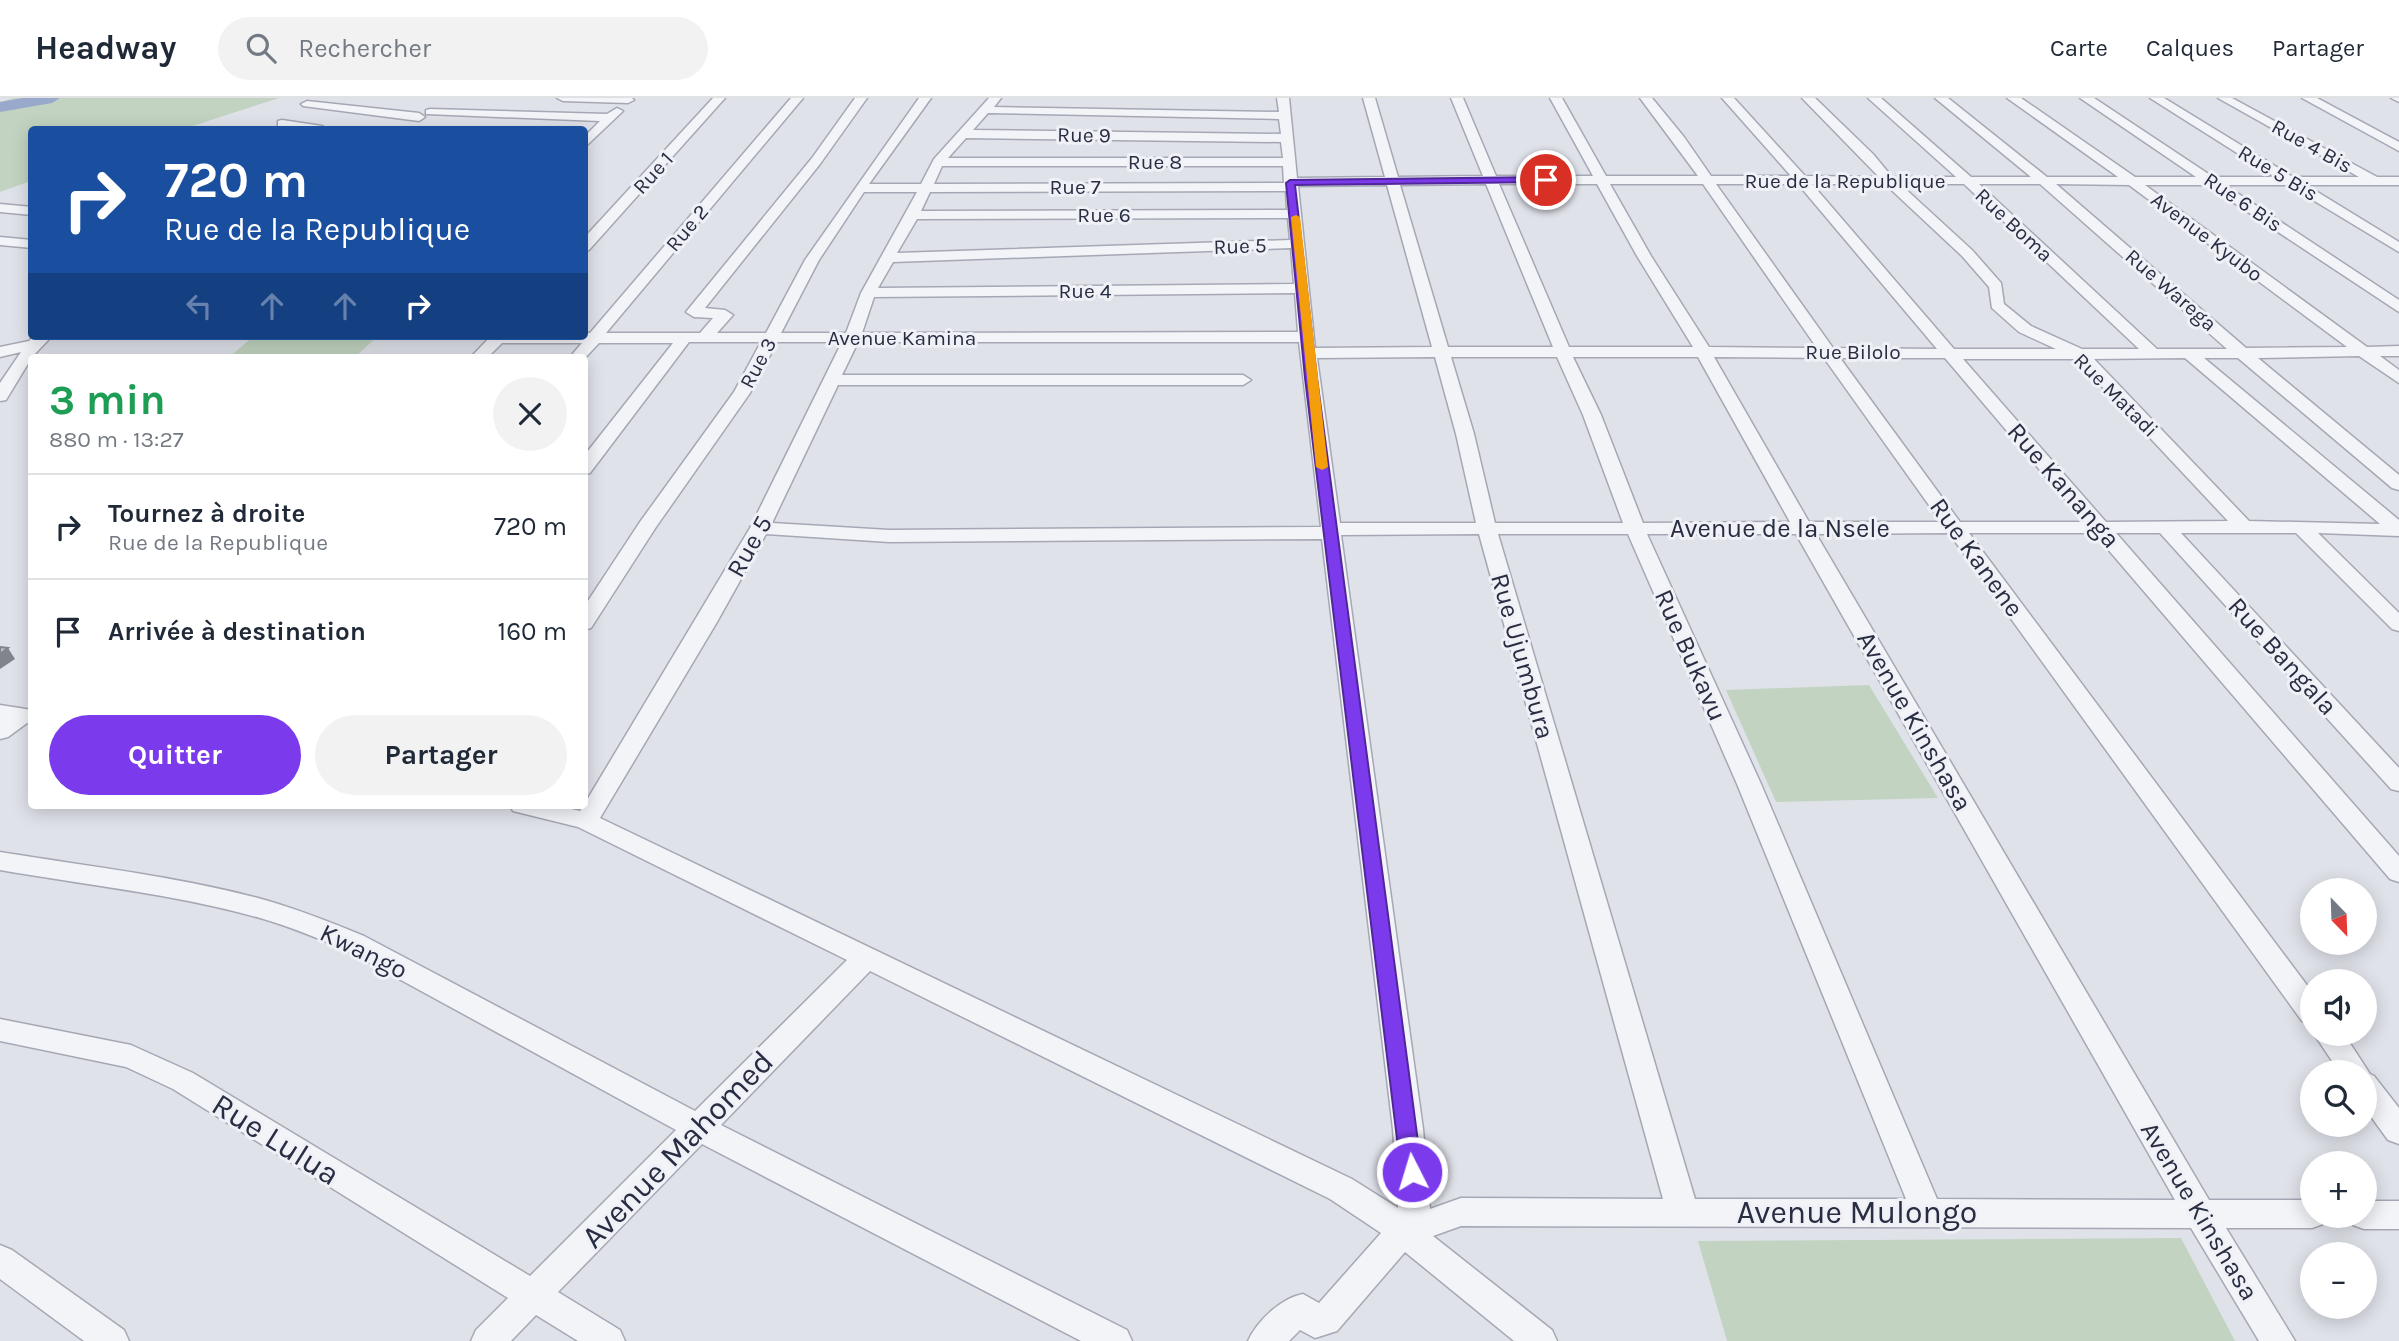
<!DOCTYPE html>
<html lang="fr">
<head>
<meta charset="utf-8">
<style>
  body { margin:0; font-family:Karla,sans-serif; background:#f2f2f3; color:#1f2937; height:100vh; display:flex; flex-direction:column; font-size:26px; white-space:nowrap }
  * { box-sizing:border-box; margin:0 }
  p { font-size:23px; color:#747a83 }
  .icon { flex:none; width:38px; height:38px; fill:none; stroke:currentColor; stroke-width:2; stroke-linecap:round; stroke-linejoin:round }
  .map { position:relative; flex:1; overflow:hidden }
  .details { position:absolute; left:28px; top:256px; width:560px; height:455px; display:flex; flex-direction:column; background:#fff; border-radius:7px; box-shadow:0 4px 18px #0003 }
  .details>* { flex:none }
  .guide { position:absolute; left:28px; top:28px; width:560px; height:214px; border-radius:7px; box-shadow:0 4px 18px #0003; background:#1a4fa0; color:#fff; overflow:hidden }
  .needle { width:46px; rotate:157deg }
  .buttons { position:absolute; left:2300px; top:780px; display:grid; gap:14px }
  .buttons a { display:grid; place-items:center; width:77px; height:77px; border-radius:50%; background:#fff; box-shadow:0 4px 18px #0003; font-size:35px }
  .pin { position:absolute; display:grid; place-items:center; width:60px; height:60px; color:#fff; margin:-30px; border:4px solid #fff; border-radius:50%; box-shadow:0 2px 7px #0007 }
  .me { position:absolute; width:77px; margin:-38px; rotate:355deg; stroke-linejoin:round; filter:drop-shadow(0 0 5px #0008) }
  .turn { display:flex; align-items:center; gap:24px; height:147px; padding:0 21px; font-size:32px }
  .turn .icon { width:91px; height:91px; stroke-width:2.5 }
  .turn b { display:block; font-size:49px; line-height:60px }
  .lanes { display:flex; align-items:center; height:66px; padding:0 21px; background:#0003; justify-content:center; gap:35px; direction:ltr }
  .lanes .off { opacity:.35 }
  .round { display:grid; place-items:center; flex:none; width:74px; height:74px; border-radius:37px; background:#f2f2f3 }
  .head { display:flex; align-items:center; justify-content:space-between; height:119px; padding:0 21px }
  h1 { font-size:42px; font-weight:700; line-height:52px; color:#1e9e55 }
  .action { display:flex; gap:14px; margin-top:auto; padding:14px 21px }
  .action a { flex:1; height:80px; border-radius:42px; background:#7c3aed; color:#fff; font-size:28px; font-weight:700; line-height:80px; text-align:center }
  .action a+a { background:#f2f2f3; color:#1f2937 }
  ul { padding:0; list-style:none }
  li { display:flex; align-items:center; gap:21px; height:105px; padding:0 21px; border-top:2px solid #e0e1e3 }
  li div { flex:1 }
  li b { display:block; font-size:26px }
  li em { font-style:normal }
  header { display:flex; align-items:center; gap:42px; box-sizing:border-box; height:98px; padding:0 35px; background:#fff; border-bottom:2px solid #e0e1e3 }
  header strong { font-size:33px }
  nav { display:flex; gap:38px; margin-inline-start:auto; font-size:24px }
  .search { width:490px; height:63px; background:#f2f2f3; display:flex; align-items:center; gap:18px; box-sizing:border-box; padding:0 24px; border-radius:38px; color:#747a83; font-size:26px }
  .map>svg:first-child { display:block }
  .green { fill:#c2d4c1 }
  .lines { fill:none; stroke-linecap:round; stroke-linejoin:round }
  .river { fill:#99a9cb; fill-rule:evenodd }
  .minor-casing { stroke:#a5a8b4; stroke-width:3 }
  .minor { fill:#f3f4f8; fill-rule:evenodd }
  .shaded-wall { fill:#82848d }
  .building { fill:#babdca; stroke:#82848d; stroke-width:2 }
  .route { fill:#7c3aed; stroke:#51269a; stroke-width:2 }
  .slow { fill:#f59e0b }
  .labels { text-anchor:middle; stroke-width:6; stroke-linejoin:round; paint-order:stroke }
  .far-street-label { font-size:21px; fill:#282d42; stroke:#f0f1f7 }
  .street-label { font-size:26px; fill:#282d42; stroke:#f0f1f7 }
  .near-street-label { font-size:32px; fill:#282d42; stroke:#f0f1f7 }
</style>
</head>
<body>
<header>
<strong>Headway</strong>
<div class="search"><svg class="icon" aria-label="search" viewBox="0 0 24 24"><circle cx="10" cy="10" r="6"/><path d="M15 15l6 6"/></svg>Rechercher</div>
<nav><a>Carte</a><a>Calques</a><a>Partager</a></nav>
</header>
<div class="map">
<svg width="2399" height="1243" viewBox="0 0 2399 1243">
  <rect width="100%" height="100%" fill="#e0e2ea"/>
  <!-- green -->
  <path class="green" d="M14 0H279L183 31 32 32 31 83 0 94V4Z
    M254 238H378L355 259H229Z
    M1869 587 1938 700 1776 704 1726 592Z
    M2181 1140 2235 1243H1727L1698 1143Z"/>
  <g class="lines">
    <!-- river -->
    <path class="river" d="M23 0H60L52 5 0 14V4Z"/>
    <defs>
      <path id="minor" d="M557 0H632L634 2 628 5 563 3Z
        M713 0H725L589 152 584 153V140Z
        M791 0H803L606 235H700L713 220 694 219 686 214 812 60 855 0H867L820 66 705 210 725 212 733 217 717 235H766L805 162 919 0H931L869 86H921L934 61 989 0H1001L994 9 1279 14 1277 0H1289L1297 80 1385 79 1363 0H1375L1398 79 1483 78 1451 0H1463L1496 78H1593L1550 0H1562L1606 78H1698L1640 0H1652L1684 39 1711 78H1791L1722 0H1734L1805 78 1879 79 1802 0H1815L1873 56 1892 79H1956L1868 0H1881L1971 79H2031L1935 0H1948L2047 79H2118L2007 0H2021L2135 79H2196L2080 0H2094L2213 79H2275L2150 0H2164L2293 79H2359L2218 0H2232L2377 79H2399V87H2306L2399 144V154L2288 87H2225L2399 202V214L2207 87H2145L2367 249 2399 248V258H2380L2399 272V285L2359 258 2258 260 2399 377V392L2392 390 2238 260H2204L2399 422V438L2318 435 2399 515V533L2392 531 2296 435H2181L2399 670V693L2391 691 2160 435H2116L2399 758V784L2390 781 2094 435H1969L2312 894V926L2302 923 1949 435 1816 436 2209 1102H2312V1118H2327L2323 1126 2312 1130H2226L2295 1243H2259L2191 1130 1461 1128 1433 1138 1552 1232 1557 1243H1514L1405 1154 1337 1233 1315 1240 1300 1232 1289 1243H1248C1257 1223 1281 1200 1303 1196L1319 1205 1381 1135 1330 1101 870 873 721 1027 1127 1232 1132 1243H1081L702 1046 558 1194 620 1232 625 1243H578L536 1217 511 1243H471L476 1232 508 1200 173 991 126 969 0 943V921L131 947 193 975 530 1178 676 1032 346 852C317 840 289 828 260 820 175 796 86 787 0 772V754C86 768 174 778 258 800 295 810 330 824 364 838L695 1013 847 862 578 729 513 713 510 707H555L580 713 584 707 750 430 842 244H777L750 295 656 429 591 530 584 532V509L640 424 734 294 761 244H689L590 375 584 376V358L673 245H599L584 261V259H570L582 245H502L488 259H471L491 238H584V235H590ZM988 15 1279 21 1281 36 973 32ZM966 40 1281 44 1283 60H948ZM942 68H1283L1284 85 934 86ZM1486 86 1553 249H1448L1400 87ZM1499 86H1597L1637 158 1693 249H1569ZM1610 86H1703L1817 250 1709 249 1651 158ZM1716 86H1798L1937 251 1833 250ZM1812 86H1885L1962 158 1989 189 1992 210 2019 234 2056 251H1954ZM1900 86H1964L2139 251H2082L2031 228 2004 206 2001 185 1972 152ZM1979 86H2040L2227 251H2157ZM2056 86 2129 87 2347 249 2246 250ZM1387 87 1432 249 1315 250 1298 88ZM1286 93 1287 112 921 113 930 94ZM864 94H917L861 195 846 235H781L819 162ZM1288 120 1290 142 897 155 917 121ZM1291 150 1294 186 878 190 893 164ZM1295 195 1298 234 862 235 874 199ZM858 244H1299L1321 429 889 432 772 425 838 287H1243L1251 282 1243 277H842ZM1435 259 1456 336 1476 425H1340L1317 260ZM1451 259H1557L1583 317 1623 425H1495L1474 336ZM1573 259H1698L1790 424 1643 425 1601 317ZM1714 259 1824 260 1941 424H1809ZM1840 260H1945L2084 424H1960ZM2185 260 2380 426 2249 423 2094 261ZM1963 261H2076L2228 423 2106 424ZM766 436 889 444 1322 441 1393 1031 1398 1110 1352 1081 600 720 717 524ZM1479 436 1663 1101 1461 1100 1430 1111 1423 1031 1341 437ZM1498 436H1628L1737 686 1906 1101H1695ZM1647 436H1796L2175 1102 1937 1101 1761 686Z
        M2302 0H2317L2399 44V53Z
        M2391 0H2399V4Z
        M307 3 419 15 425 19 419 23 303 8 301 6Z
        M430 11 607 16 617 10 623 13 584 50V39L600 23 426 16V12Z
        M282 22 322 28 328 32 278 29V23Z
        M0 106 32 109V117L0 114Z
        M0 139 32 142V150L0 147Z
        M34 238H52L32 259 6 302 0 303V285L21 254 0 259V249L29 243Z
        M0 607 32 612V626L27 625 8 639 0 641Z
        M2314 936H2344L2370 976 2374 978 2399 1010V1046L2388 1042 2364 1009V975H2340Z
        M2364 1103H2399V1131H2364L2353 1127 2349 1118H2364Z
        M0 1147 12 1152 124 1232 129 1243H84L0 1181Z"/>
    </defs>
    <!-- minor casing -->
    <use href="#minor" class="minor-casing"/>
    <!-- minor -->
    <use href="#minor" class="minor"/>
  </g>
  <!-- shaded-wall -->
  <path class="shaded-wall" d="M8 550 15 561 0 571V556Z"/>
  <!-- building -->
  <path class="building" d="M0 549 8 550 0 556Z"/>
  <!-- route -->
  <path class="route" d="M1546 79 1550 82 1549 84 1295 87 1317 280 1422 1074 1419 1081 1412 1084 1404 1081 1401 1074 1305 280 1286 85 1290 82Z"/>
  <!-- slow -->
  <path class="slow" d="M1296 117 1300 119 1328 369 1322 372 1316 369 1291 119Z"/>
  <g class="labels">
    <!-- far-street labels -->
    <g class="far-street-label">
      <text transform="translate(1084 37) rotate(1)" y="7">Rue 9</text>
      <text transform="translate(2312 48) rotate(29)" y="7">Rue 4 Bis</text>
      <text x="1155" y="71">Rue 8</text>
      <text transform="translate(653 75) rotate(-48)" y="7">Rue 1</text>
      <text transform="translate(2278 75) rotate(31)" y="7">Rue 5 Bis</text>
      <text x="1845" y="90">Rue de la Republique</text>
      <text x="1075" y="96">Rue 7</text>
      <text transform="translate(2243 104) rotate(34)" y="7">Rue 6 Bis</text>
      <text x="1104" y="124">Rue 6</text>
      <text transform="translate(2014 127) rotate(43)" y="7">Rue Boma</text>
      <text transform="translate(687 130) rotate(-50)" y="7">Rue 2</text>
      <text transform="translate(2207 139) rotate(37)" y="7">Avenue Kyubo</text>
      <text transform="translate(1240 148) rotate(-2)" y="7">Rue 5</text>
      <text transform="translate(2171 192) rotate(41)" y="7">Rue Warega</text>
      <text x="1085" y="200">Rue 4</text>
      <text x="902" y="247">Avenue Kamina</text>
      <text x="1853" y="261">Rue Bilolo</text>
      <text transform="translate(758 265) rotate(-62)" y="7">Rue 3</text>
      <text transform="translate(2116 297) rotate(45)" y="7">Rue Matadi</text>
    </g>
    <!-- street labels -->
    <g class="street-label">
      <text transform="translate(2064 387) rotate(49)" y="9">Rue Kananga</text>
      <text x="1780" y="439">Avenue de la Nsele</text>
      <text transform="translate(749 448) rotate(-61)" y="9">Rue 5</text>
      <text transform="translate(1977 459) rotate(54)" y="9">Rue Kanene</text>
      <text transform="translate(1691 557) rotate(66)" y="9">Rue Bukavu</text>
      <text transform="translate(1523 558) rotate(74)" y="9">Rue Ujumbura</text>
      <text transform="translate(2283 558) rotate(48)" y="9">Rue Bangala</text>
      <text transform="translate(1915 623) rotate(60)" y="9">Avenue Kinshasa</text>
      <text transform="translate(364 853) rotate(26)" y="9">Kwango</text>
      <text transform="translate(2200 1113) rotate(59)" y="9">Avenue Kinshasa</text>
    </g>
    <!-- near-street labels -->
    <g class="near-street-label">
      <text transform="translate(276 1041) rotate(32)" y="11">Rue Lulua</text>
      <text transform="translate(677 1051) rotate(-46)" y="11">Avenue Mahomed</text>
      <text x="1857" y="1125">Avenue Mulongo</text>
    </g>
  </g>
</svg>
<div class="buttons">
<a><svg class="needle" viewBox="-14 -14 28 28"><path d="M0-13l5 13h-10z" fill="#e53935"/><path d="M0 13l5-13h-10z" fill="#747a83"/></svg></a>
<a><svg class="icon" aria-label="sound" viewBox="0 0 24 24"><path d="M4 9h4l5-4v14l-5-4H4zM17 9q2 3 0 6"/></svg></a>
<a><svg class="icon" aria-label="search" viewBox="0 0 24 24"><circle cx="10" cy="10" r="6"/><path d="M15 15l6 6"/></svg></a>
<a>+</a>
<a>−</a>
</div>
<div class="pin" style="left:1546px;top:82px;background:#d93025"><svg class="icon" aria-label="arrive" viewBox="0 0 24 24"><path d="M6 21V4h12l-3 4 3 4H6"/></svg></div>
<svg class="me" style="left:1412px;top:1074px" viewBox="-20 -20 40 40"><circle r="17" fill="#7c3aed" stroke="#fff" stroke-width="3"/><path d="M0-11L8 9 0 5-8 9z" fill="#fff"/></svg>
<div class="guide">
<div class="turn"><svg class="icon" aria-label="right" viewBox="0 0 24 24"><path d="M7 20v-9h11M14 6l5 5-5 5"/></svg><div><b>720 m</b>Rue de la Republique</div></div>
<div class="lanes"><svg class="icon off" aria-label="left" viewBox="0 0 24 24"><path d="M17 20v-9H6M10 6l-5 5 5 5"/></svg><svg class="icon off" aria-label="ahead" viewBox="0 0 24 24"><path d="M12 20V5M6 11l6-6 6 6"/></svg><svg class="icon off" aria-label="ahead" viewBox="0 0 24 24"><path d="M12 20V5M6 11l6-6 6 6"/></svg><svg class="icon" aria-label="right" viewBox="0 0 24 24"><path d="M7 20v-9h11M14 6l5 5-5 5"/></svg></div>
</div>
<section class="details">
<div class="head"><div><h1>3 min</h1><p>880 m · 13:27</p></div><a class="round"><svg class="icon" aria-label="close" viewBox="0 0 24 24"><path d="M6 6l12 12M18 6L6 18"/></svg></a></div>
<ul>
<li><svg class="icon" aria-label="right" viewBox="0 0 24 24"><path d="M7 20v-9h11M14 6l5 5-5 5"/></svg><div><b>Tournez à droite</b><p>Rue de la Republique</p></div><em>720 m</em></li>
<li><svg class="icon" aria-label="arrive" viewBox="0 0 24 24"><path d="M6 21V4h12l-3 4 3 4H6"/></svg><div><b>Arrivée à destination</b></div><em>160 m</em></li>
</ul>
<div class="action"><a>Quitter</a><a>Partager</a></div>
</section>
</div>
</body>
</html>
